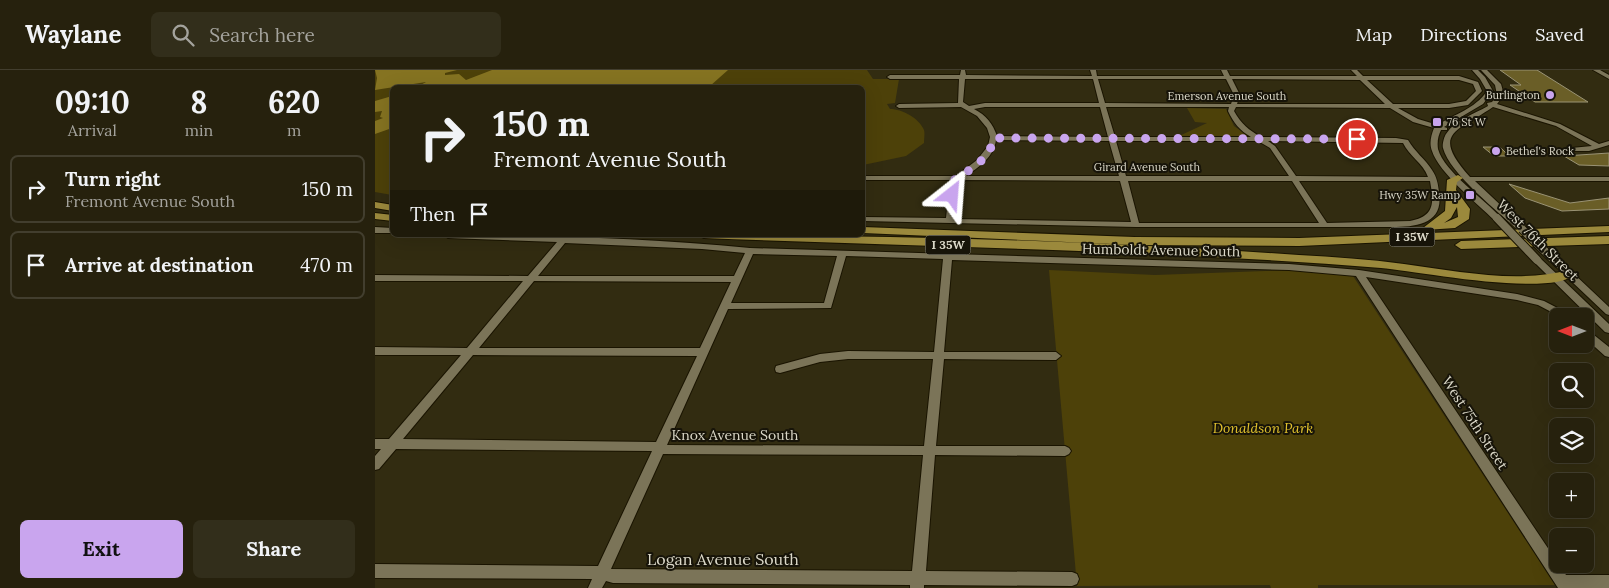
<!DOCTYPE html>
<html lang="en">
<head>
<meta charset="utf-8">
<style>
  body { margin:0; font-family:Lora,serif; background:#322e1b; color:#f1f3f6; height:100vh; display:flex; flex-direction:column; font-size:19px; white-space:nowrap }
  * { box-sizing:border-box; margin:0 }
  p { font-size:16px; color:#a4a39d }
  .icon { flex:none; width:28px; height:28px; fill:none; stroke:currentColor; stroke-width:2; stroke-linecap:round; stroke-linejoin:round }
  .map { position:relative; flex:1; overflow:hidden }
  .side { display:flex; flex-direction:column; background:#26210d; width:375px }
  .side>* { flex:none }
  .banner { position:absolute; left:15px; top:15px; width:475px; height:152px; border-radius:8px; box-shadow:0 5px 20px #0002,0 0 0 1px #423e2e; background:#26210d; color:#f1f3f6; overflow:hidden }
  .needle { width:32px; rotate:270deg }
  .controls { position:absolute; left:1174px; top:238px; display:grid; gap:10px }
  .controls a { display:grid; place-items:center; width:45px; height:45px; border-radius:8px; background:#26210d; box-shadow:0 5px 20px #0002,0 0 0 1px #423e2e; font-size:25px }
  .pin { position:absolute; display:grid; place-items:center; width:42px; height:42px; color:#fff; margin:-21px; border:2px solid #fff; border-radius:50%; box-shadow:0 1px 5px #0007 }
  .me { position:absolute; width:55px; margin:-28px; rotate:28deg; stroke-linejoin:round; filter:drop-shadow(0 0 4px #0008) }
  .turn { display:flex; align-items:center; gap:18px; height:105px; padding:0 20px; font-size:22px }
  .turn .icon { width:65px; height:65px; stroke-width:2.5 }
  .turn b { display:block; font-size:35px; line-height:42px }
  .then { display:flex; align-items:center; height:48px; padding:0 20px; background:#0003; gap:10px; font-size:19px }
  .eta { display:flex; justify-content:space-evenly; align-items:center; height:85px; text-align:center }
  .eta b { font-size:30px; font-weight:800; line-height:35px }
  .cta { display:flex; gap:10px; margin-top:auto; padding:10px 20px }
  .cta a { flex:1; height:58px; border-radius:8px; background:#c9a5ee; color:#111; font-size:20px; font-weight:800; line-height:58px; text-align:center }
  .cta a+a { background:#322e1b; color:#f1f3f6 }
  ul { padding:0; list-style:none }
  li { display:flex; align-items:center; gap:15px; height:68px; margin:0 10px 8px; padding:0 10px; border:2px solid #423e2e; border-radius:8px }
  li div { flex:1 }
  li b { display:block; font-size:19px }
  li em { font-style:normal }
  header { display:flex; align-items:center; gap:30px; box-sizing:border-box; height:70px; padding:0 25px; background:#26210d; border-bottom:1px solid #423e2e }
  header strong { font-size:24px }
  nav { display:flex; gap:28px; margin-inline-start:auto; font-size:18px }
  .search { width:350px; height:45px; background:#322e1b; display:flex; align-items:center; gap:12px; box-sizing:border-box; padding:0 18px; border-radius:8px; color:#a4a39d; font-size:19px }
  main { display:flex; flex:1; min-height:0 }
  .map>svg:first-child { display:block }
  .green { fill:#4d4109 }
  .water { fill:#857321 }
  .building { fill:#6a5e27; stroke:#9a9375 }
  .lines { fill:none; stroke-linecap:round; stroke-linejoin:round }
  .minor-casing { stroke:#1a1400; stroke-width:2 }
  .highway-casing { stroke:#1a1400; stroke-width:2 }
  .minor { fill:#7b7458; fill-rule:evenodd }
  .highway { fill:#9b893c; fill-rule:evenodd }
  .minor-bridge-casing { stroke:#1a1400; stroke-width:10; stroke-linecap:butt }
  .minor-bridge { stroke:#7b7458; stroke-width:8 }
  .route { stroke:#c9a5ee; stroke-width:9; stroke-dasharray:0 16.2 }
  .poi-dot { fill:#c9a5ee; stroke:#171409; stroke-width:2 }
  .labels { text-anchor:middle; stroke-width:4; stroke-linejoin:round; paint-order:stroke }
  .far-poi-label { font-size:11px; fill:#dbd8c8; stroke:#171409; text-anchor:end }
  .far-street-label { font-size:11px; fill:#dbd8c8; stroke:#171409 }
  .shield { fill:#171409; stroke:#a09d8f; stroke-width:1 }
  .shield-label { font-size:12px; font-weight:bold; fill:#dbd8c8 }
  .street-label { font-size:14px; fill:#dbd8c8; stroke:#171409 }
  .park-label { font-size:14px; font-style:italic; fill:#e0c12d; stroke:#171409 }
  .near-street-label { font-size:16px; fill:#dbd8c8; stroke:#171409 }
</style>
</head>
<body>
<header>
<strong>Waylane</strong>
<div class="search"><svg class="icon" aria-label="search" viewBox="0 0 24 24"><circle cx="10" cy="10" r="6"/><path d="M15 15l6 6"/></svg>Search here</div>
<nav><a>Map</a><a>Directions</a><a>Saved</a></nav>
</header>
<main>
<section class="side">
<div class="eta">
<div><b>09:10</b><p>Arrival</p></div>
<div><b>8</b><p>min</p></div>
<div><b>620</b><p>m</p></div>
</div>
<ul>
<li><svg class="icon" aria-label="right" viewBox="0 0 24 24"><path d="M7 20v-9h11M14 6l5 5-5 5"/></svg><div><b>Turn right</b><p>Fremont Avenue South</p></div><em>150 m</em></li>
<li><svg class="icon" aria-label="arrive" viewBox="0 0 24 24"><path d="M6 21V4h12l-3 4 3 4H6"/></svg><div><b>Arrive at destination</b></div><em>470 m</em></li>
</ul>
<div class="cta"><a>Exit</a><a>Share</a></div>
</section>
<div class="map">
<svg width="1234" height="518" viewBox="0 0 1234 518">
  <rect width="100%" height="100%" fill="#322c11"/>
  <!-- green -->
  <path class="green" d="M0 0H492L498 9H524L520 33 512 34 515 39C527 39 544 48 549 60 550 63 549 69 549 73L531 86 488 95V18H18L17 125 0 122Z
    M812 38 851 39 859 56 873 66 802 67 832 53 820 52Z
    M674 200 780 205 914 200 978 206 1180 515H943V518H896L895 515 702 516Z"/>
  <!-- water -->
  <path class="water" d="M0 0H82L70 3V5L84 4 91 10 117 0H353L335 16 322 18 42 17 51 12 0 20 2 8Z
    M17 26V58L0 64V51L8 48 5 47 7 41 0 42V31Z"/>
  <!-- building -->
  <path class="building" d="M1125 0H1162L1213 32H1160L1135 15H1146Z
    M1108 77H1125L1134 86H1119Z
    M1234 83V96L1204 95 1189 86Z
    M1134 114 1195 133 1234 128V139L1187 141 1150 128Z"/>
  <g class="lines">
    <defs>
      <path id="minor" d="M586 0H590L591 5 717 6 715 0H721L722 6H849L846 0H852L855 6H982L976 0H982L988 6H1084L1103 12 1107 21 1093 35 1074 38H1023L1043 49 1063 55C1079 44 1100 39 1112 21L1105 9 1097 0H1103L1110 7 1118 21 1108 34 1069 57 1072 58V60H1066C1063 66 1062 72 1063 79 1069 102 1110 129 1126 148L1125 150H1119C1102 133 1064 103 1057 81 1054 73 1056 66 1059 58L1038 52 1015 38 861 37 859 41C866 54 874 60 886 67L1021 68 1033 70C1040 82 1050 89 1057 100 1062 107 1063 114 1064 122 1069 154 1042 157 1017 157H761L488 151V147L571 148 575 110H488V106H581L602 90 613 76 615 67 612 58 602 46 586 37 524 38 521 36 524 34 583 33 584 9H515L512 7 515 5H585ZM590 9H718L724 33H610L594 36 588 32ZM723 9H851L859 25 856 34 730 33ZM857 9 985 10 1010 34H862L865 25ZM992 10H1084L1098 14 1101 21 1091 31 1074 34H1018ZM610 37H725L733 67 622 66C618 54 611 45 599 39ZM731 37H854L853 41C858 52 865 61 876 67H740ZM621 70 734 71 744 106H591C604 97 619 87 621 70ZM741 71H883L895 78 914 106H751ZM893 71 1028 73C1034 86 1048 93 1053 107L921 106 900 76ZM584 110 745 111 756 152 579 149 582 112ZM753 111H917L944 153H764ZM924 111H1055C1059 133 1060 146 1035 151L952 153Z
        M1106 0H1112L1126 14 1129 25 1122 34 1185 54 1224 74 1234 71V75L1214 81H1194L1192 80 1196 78 1217 76 1181 56 1118 37C1082 62 1055 62 1095 107H1234V111H1100L1151 159 1147 162 1144 161C1125 143 1074 103 1068 78 1067 75 1069 67 1071 64 1080 50 1099 44 1113 36L1112 33 1117 32 1122 25 1120 15Z
        M1218 0H1225L1234 5V9Z
        M0 157 18 158V163H0Z
        M69 165C171 165 274 168 375 178L914 194 984 200 1142 224 1169 231 1194 244 1196 246H1184L1163 235 1142 230 991 207 1191 505H1234V518H1183L981 206 914 200 577 190 569 282H681L686 286 681 290 569 289 561 376H690L694 378 696 381 694 384 690 386 560 385 551 501 697 502 702 504 704 509 702 514 697 516 549 515V518H535V515L238 513 231 511 227 518H213L217 509 0 508V494L223 496 277 381 21 379 4 399 0 400V386L6 379H0V369H14L86 285H0V277L92 278 148 211H0V205L153 206 182 172 73 168ZM190 173 327 179 370 183 359 206H163ZM378 184 462 186 449 233H356ZM471 186 568 189 559 282 473 281 445 284 401 296 400 299 401 302 405 303 445 292 473 289H558L549 376 292 375 353 239 456 238ZM159 211 356 212 325 278H104ZM98 285 322 286 281 372 28 369ZM288 384 548 385 537 501 236 499Z
        M1178 186 1181 187 1234 237V245L1231 244 1175 191 1174 189 1175 187Z
        M1162 187 1165 188 1234 254V263L1230 262 1159 192 1158 190 1159 188Z
        M1210 260 1214 261 1234 277V287L1230 286 1210 268Z"/>
      <path id="highway" d="M1083 105 1088 108 1082 112 1081 120 1095 139 1094 149 1080 158 1050 160 1048 158 1070 141 1072 110ZM1082 137 1083 147 1069 153 1076 148Z
        M0 132 18 135V141L0 138Z
        M0 143 18 145V151L0 149Z
        M1234 156V162L924 176 760 175 488 163V157L760 167 924 168Z
        M323 165C523 165 724 171 924 185 959 187 994 189 1029 194 1083 201 1141 214 1194 200L1200 204C1177 228 1041 201 1006 198 781 180 555 177 329 168Z
        M1234 166V174L1086 179 1080 175 1086 171Z"/>
    </defs>
    <!-- minor casing -->
    <use href="#minor" class="minor-casing"/>
    <!-- highway casing -->
    <use href="#highway" class="highway-casing"/>
    <!-- minor -->
    <use href="#minor" class="minor"/>
    <!-- highway -->
    <use href="#highway" class="highway"/>
    <defs>
      <path id="minor-bridge" d="M1122 148 1162 190
        M1147 159 1178 189"/>
    </defs>
    <!-- minor-bridge casing -->
    <use href="#minor-bridge" class="minor-bridge-casing"/>
    <!-- minor-bridge -->
    <use href="#minor-bridge" class="minor-bridge"/>
  </g>
  <g class="lines">
    <!-- route -->
    <path class="route" d="M577 125 578 111C595 99 614 91 619 68L982 69"/>
  </g>
  <!-- markers -->
  <g class="poi-dot">
    <circle cx="1175" cy="25" r="5"/>
    <rect x="1057" y="47" width="10" height="10" rx="2.5"/>
    <circle cx="1121" cy="81" r="5"/>
    <rect x="1090" y="120" width="10" height="10" rx="2.5"/>
  </g>
  <g class="labels">
    <!-- far-poi labels -->
    <g class="far-poi-label">
      <text x="1165" y="29">Burlington</text>
      <text x="1072" y="56" text-anchor="start">76 St W</text>
      <text x="1131" y="85" text-anchor="start">Bethel's Rock</text>
      <text x="1085" y="129">Hwy 35W Ramp</text>
    </g>
    <!-- far-street labels -->
    <g class="far-street-label">
      <text x="852" y="30">Emerson Avenue South</text>
      <text x="772" y="101">Girard Avenue South</text>
    </g>
    <!-- shield labels -->
    <g class="shield">
      <rect x="1014.5" y="157.5" width="45" height="19" rx="4"/>
      <rect x="550.5" y="165.5" width="45" height="19" rx="4"/>
    </g>
    <g class="shield-label">
      <text x="1037" y="171">I 35W</text>
      <text x="573" y="179">I 35W</text>
    </g>
    <!-- street labels -->
    <g class="street-label">
      <text transform="translate(1163 170) rotate(45)" y="5">West 76th Street</text>
      <text transform="translate(786 180) rotate(1)" y="5">Humboldt Avenue South</text>
      <text transform="translate(1100 353) rotate(57)" y="5">West 75th Street</text>
      <text x="360" y="370">Knox Avenue South</text>
    </g>
    <!-- park labels -->
    <g class="park-label">
      <text x="888" y="363">Donaldson Park</text>
    </g>
    <!-- near-street labels -->
    <g class="near-street-label">
      <text x="348" y="495">Logan Avenue South</text>
    </g>
  </g>
</svg>
<div class="controls">
<a><svg class="needle" viewBox="-14 -14 28 28"><path d="M0-13l5 13h-10z" fill="#e53935"/><path d="M0 13l5-13h-10z" fill="#a4a39d"/></svg></a>
<a><svg class="icon" aria-label="search" viewBox="0 0 24 24"><circle cx="10" cy="10" r="6"/><path d="M15 15l6 6"/></svg></a>
<a><svg class="icon" aria-label="layers" viewBox="0 0 24 24"><path d="M12 4l9 5-9 5-9-5zM3 14l9 5 9-5"/></svg></a>
<a>+</a>
<a>−</a>
</div>
<div class="pin" style="left:982px;top:69px;background:#d93025"><svg class="icon" aria-label="arrive" viewBox="0 0 24 24"><path d="M6 21V4h12l-3 4 3 4H6"/></svg></div>
<svg class="me" style="left:577px;top:125px" viewBox="-20 -20 40 40"><path d="M0-17L14 15 0 8-14 15z" fill="#c9a5ee" stroke="#fff" stroke-width="4"/></svg>
<div class="banner">
<div class="turn"><svg class="icon" aria-label="right" viewBox="0 0 24 24"><path d="M7 20v-9h11M14 6l5 5-5 5"/></svg><div><b>150 m</b>Fremont Avenue South</div></div>
<div class="then">Then<svg class="icon" aria-label="arrive" viewBox="0 0 24 24"><path d="M6 21V4h12l-3 4 3 4H6"/></svg></div>
</div>
</div>
</main>
</body>
</html>
